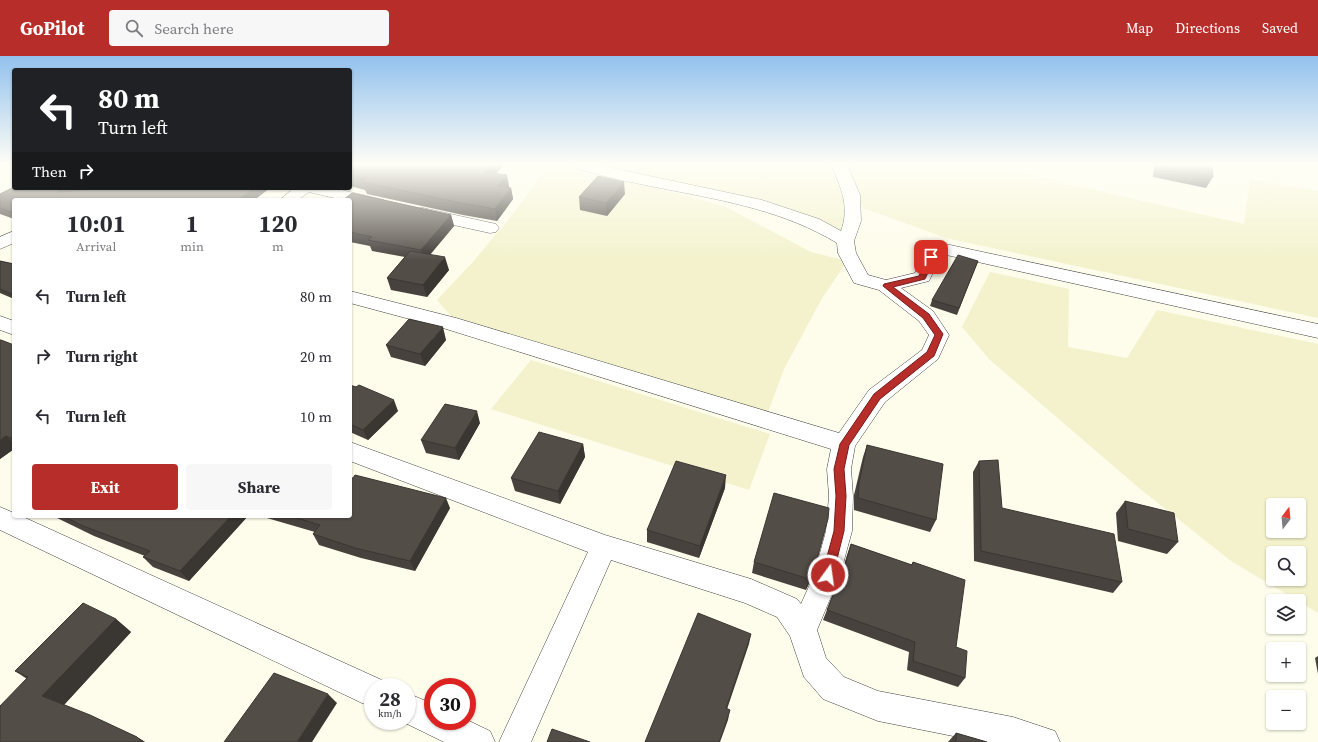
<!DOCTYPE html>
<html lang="en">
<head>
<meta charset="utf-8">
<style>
  body { margin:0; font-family:"Source Serif 4",serif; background:#f7f7f7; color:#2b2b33; height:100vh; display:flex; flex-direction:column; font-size:15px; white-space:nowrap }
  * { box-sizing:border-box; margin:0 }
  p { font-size:13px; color:#7c7c81 }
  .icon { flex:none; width:22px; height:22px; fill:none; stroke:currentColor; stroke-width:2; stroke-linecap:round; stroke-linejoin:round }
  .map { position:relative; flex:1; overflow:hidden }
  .sheet { position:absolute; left:12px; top:142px; width:340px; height:320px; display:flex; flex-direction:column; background:#fff; border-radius:4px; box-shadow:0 1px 3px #0004 }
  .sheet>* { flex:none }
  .banner { position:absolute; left:12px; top:12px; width:340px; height:122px; border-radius:4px; box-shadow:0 1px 3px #0004; background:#202124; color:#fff; overflow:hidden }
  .needle { width:26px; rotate:16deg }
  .buttons { position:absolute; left:1266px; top:442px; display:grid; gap:8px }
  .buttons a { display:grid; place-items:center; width:40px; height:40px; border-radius:4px; background:#fff; box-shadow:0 1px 3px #0004; font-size:20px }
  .speed { position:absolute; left:364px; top:622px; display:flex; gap:8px; font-size:20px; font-weight:700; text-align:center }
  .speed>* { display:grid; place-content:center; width:52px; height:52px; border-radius:50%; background:#fff; box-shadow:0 1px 3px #0004; line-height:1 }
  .speed small { font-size:10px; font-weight:400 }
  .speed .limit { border:6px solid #d22; background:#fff; color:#111 }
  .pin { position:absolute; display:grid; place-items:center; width:34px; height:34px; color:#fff; margin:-17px; border-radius:8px; box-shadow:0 2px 6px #0006 }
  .me { position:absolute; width:44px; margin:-22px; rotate:14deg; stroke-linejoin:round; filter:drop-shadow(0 0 3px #0008) }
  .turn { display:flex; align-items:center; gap:14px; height:84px; padding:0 20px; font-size:18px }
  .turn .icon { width:52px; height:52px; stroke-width:2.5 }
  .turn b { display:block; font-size:28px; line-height:34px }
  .then { display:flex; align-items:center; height:38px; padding:0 20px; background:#0003; gap:8px; font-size:15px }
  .eta { display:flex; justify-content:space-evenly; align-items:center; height:68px; text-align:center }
  .eta b { font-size:24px; font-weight:700; line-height:28px }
  .button { display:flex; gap:8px; margin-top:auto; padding:8px 20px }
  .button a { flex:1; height:46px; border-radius:4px; background:#b62d29; color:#fff; font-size:16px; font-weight:700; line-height:46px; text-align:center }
  .button a+a { background:#f7f7f7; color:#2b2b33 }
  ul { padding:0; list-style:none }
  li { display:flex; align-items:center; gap:12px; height:60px; padding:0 20px }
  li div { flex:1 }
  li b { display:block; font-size:15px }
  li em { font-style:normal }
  header { display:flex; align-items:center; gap:24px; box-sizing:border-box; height:56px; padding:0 20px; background:#b62d29; color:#fff }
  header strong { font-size:19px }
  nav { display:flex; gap:22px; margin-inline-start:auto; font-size:14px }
  .search { width:280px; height:36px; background:#f7f7f7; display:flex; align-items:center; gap:10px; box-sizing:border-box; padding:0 14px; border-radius:4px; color:#7c7c81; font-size:15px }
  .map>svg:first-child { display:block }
  .farmland { fill:#f3f2cc; fill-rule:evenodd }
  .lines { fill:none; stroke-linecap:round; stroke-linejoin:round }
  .minor-casing { stroke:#3e3e3e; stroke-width:1 }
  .minor { fill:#fff; fill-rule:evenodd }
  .wall { fill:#47423e }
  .shaded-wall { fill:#3a3632 }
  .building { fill:#534d48; stroke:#3a3632 }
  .route { fill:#b62d29; stroke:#761d1b }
</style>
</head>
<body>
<header>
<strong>GoPilot</strong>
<div class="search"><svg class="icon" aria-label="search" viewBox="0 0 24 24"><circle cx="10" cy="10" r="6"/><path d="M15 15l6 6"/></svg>Search here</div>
<nav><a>Map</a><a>Directions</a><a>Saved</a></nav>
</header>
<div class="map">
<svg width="1318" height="686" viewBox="0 0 1318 686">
  <rect width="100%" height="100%" fill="#fefcea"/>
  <!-- farmland -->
  <path class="farmland" d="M641 109H828L847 148 843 178 774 151 633 118Z
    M848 109H985L1244 168 1250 123 1318 135V262L946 182 863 152Z
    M548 110 651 131 724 150 811 196 847 205 821 244 784 313 768 356 451 260 437 244 472 207 512 159Z
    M990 216 1069 233 1068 291 1127 302 1157 254 1318 288V557L1231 505 1139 432 989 303 962 271ZM1273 449H1299V475H1273ZM1273 497H1299V523H1273Z
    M531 304 770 378 749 434 491 353Z"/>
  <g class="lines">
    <defs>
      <path id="minor" d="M572 109H598L762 144 819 163 841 175C850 151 841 131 831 109H847L860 139 861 165 854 185 856 197 868 219 886 224 915 217 927 191 930 187 936 186 1318 268V282L942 198 929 225 901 232 933 255 949 279 938 303 885 346 855 390 851 413 853 440 852 475 840 519 817 574 826 602 844 621 878 635 1013 661 1055 675 1060 686H983L878 665 823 643 804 621 790 580 777 561 745 547 611 504 531 686H499L588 496 350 405V386L605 479 751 523 797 543 801 548 814 519 826 475 829 440 827 413 831 393 443 272 350 247V235L456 262 839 377 869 334 922 294 929 279 919 265 879 234 854 227 838 197 837 187C786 156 727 145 670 134 638 128 606 121 575 112Z
        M294 132H333L384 144 386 147 384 150 378 152 350 146V144H343L309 136 298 144H280Z
        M423 152 496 168 499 172 496 176 490 177 417 161 415 157 417 153Z
        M14 175V187L0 193V181Z
        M0 260 14 265V279L0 274Z
        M0 451 14 457V460H21L384 625 386 631H373V651L362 647 0 474Z
        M407 637 433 648V665L467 664 490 675 495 686H444L401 665H407Z"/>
    </defs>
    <!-- minor casing -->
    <use href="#minor" class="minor-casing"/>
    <!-- minor -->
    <use href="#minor" class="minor"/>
  </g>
  <!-- wall -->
  <path class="wall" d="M350 109H504L496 117 509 130 508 131 511 132 513 143 497 165 463 159 367 138 365 134 350 130Z
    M1154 109H1212L1213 121 1206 132 1153 121Z
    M88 132H270L254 144H14V163L0 158V138L75 135 85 134Z
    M625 138 607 160 580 154 579 141Z
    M350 144 451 159 454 170 430 199 449 214 427 241 391 234 387 222 405 201 372 195 370 190 350 186Z
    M0 205 14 208V243L0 237Z
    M978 205 957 259 930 250 932 244Z
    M446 284 425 310 391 301 386 289Z
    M14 289V393L0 403Z
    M350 329 398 355 368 384 350 376Z
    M480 367 459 404 426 397 421 384Z
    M583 388 585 401 560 448 515 435 511 422Z
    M867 389 936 464 930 476 854 454V439L863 401Z
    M979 405 1002 452 1122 526 1113 537 974 505 973 416Z
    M725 432 699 502 647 486V474Z
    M1125 445 1178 486 1167 498 1118 485 1116 457Z
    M450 452 415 515 361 502 319 489 313 478 315 476 260 460H350Z
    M53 460H248L189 525 153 511 143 501 145 500 94 480Z
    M851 488 911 509 913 506 956 591 965 622 958 631 907 614 909 596 823 564 842 516 847 499Z
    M754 506 813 518 806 534 752 517Z
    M116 563 131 576 64 649 137 681 145 686H0L27 623 15 615Z
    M1318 600V618L1315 602Z
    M956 677 987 686H948Z"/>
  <!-- shaded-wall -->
  <path class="shaded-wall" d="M491 109H504L487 127 485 116Z
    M507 119 509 130 500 141 498 130Z
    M624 126 625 138 607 160 606 147Z
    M61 132H80L67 140 59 136V134Z
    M254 132H270L254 144H238Z
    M511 132 513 143 497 165 495 153Z
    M451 159 454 170 424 205 421 194Z
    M445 201 449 214 427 241 423 229Z
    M443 271 446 284 425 310 420 298Z
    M394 344 398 355 368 384 363 374Z
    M477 355 480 367 459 404 455 392Z
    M6 380 14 388V393L0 403V384Z
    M583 388 585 401 560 448 558 435Z
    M726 419 725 432 699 502 700 490Z
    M446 442 450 452 415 515 410 505Z
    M231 460H248L189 525 180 515Z
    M816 507 813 518 806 534 809 523Z
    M116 563 131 576 61 652 42 640Z
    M751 578 749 588 724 662 726 652Z
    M328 638 337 647 312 686H297Z
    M730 654 728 664 720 686H719Z
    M137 681 145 686H142Z"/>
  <!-- building -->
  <path class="building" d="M350 109H491L485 116 507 119 498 130 511 132 495 153 461 147 363 126 366 123 350 119Z
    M1160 109H1212L1213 121 1160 110Z
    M598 120 624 126 606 147 579 141Z
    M14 131V132H61L59 134V136L85 134 88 132H254L238 144H14V157L0 152V138Z
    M352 137 451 159 421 194 368 184 372 181 350 176V144H343Z
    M410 195 445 201 423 229 387 222Z
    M958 199 978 205 959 252 932 244Z
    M0 205 14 208V239L0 233Z
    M409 263 443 271 420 298 386 289Z
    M0 284H1L14 289V383L6 380 0 384Z
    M350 329 356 331 359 329 394 344 363 374 350 368Z
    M445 348 477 355 455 392 421 384Z
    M539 376 583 388 558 435 511 422Z
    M867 389 943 408 936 464 858 442 859 427Z
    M998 404 1002 452 1114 478 1122 526 981 495 979 405Z
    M676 405 726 419 700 490 647 474Z
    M355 419 446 442 410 505 355 492 313 478 320 469 290 460H350V422H353Z
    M774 437 829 452 828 463 816 507 809 523 754 506Z
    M1125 445 1174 457 1178 486 1128 473Z
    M63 460H231L180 515 143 501 150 495 83 470Z
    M851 488 912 509 913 506 965 524 956 591 967 595 965 622 913 605 915 586 827 554 845 509Z
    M83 547 116 563 42 640 90 659 137 681 142 686H0V650L28 621 15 615Z
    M698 557 751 578 726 652 730 654 719 686H645Z
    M274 617 328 638 297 686H224Z
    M552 673 590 686H547Z
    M956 677 987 686H956Z"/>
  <!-- sky -->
  <linearGradient id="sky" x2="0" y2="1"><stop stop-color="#92c1ed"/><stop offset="0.53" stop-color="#fffef6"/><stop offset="1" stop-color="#fffef6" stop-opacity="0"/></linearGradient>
  <rect width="1318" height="205" fill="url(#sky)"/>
  <!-- route -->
  <path class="route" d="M931 199 935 201 925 223 893 231 929 258 943 278 934 300 880 343 849 389 844 413 846 440 844 475 833 519 831 523 828 524 824 523 822 519 834 475 836 440 834 413 840 388 874 338 927 296 935 279 923 262 883 230 884 228 919 220 927 201Z"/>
</svg>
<div class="buttons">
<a><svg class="needle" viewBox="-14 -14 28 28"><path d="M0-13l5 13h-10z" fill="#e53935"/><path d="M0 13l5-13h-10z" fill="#7c7c81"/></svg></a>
<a><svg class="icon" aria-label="search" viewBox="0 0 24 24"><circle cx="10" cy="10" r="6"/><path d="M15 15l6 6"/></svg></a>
<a><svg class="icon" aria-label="layers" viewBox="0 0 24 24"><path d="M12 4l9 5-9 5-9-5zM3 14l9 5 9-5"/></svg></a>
<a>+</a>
<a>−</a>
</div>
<div class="speed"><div>28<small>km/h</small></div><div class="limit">30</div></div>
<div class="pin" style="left:931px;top:201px;background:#d93025"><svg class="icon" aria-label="arrive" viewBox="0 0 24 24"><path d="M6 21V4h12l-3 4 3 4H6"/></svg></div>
<svg class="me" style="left:828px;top:519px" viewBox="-20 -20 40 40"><circle r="17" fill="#b62d29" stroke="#fff" stroke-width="3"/><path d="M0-11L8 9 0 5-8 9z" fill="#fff"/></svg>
<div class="banner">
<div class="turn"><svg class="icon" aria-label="left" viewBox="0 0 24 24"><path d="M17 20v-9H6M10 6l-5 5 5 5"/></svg><div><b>80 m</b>Turn left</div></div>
<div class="then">Then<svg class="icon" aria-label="right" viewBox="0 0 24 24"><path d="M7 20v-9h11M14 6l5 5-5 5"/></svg></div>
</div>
<section class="sheet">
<div class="eta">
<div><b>10:01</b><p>Arrival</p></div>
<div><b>1</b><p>min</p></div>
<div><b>120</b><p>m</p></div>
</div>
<ul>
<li><svg class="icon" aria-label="left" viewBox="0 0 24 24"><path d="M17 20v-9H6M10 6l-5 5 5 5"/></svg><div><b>Turn left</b></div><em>80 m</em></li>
<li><svg class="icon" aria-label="right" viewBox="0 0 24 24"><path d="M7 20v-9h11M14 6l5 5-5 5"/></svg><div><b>Turn right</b></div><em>20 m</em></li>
<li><svg class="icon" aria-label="left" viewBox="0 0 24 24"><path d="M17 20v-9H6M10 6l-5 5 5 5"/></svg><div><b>Turn left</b></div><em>10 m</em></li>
</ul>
<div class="button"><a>Exit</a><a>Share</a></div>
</section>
</div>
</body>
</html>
